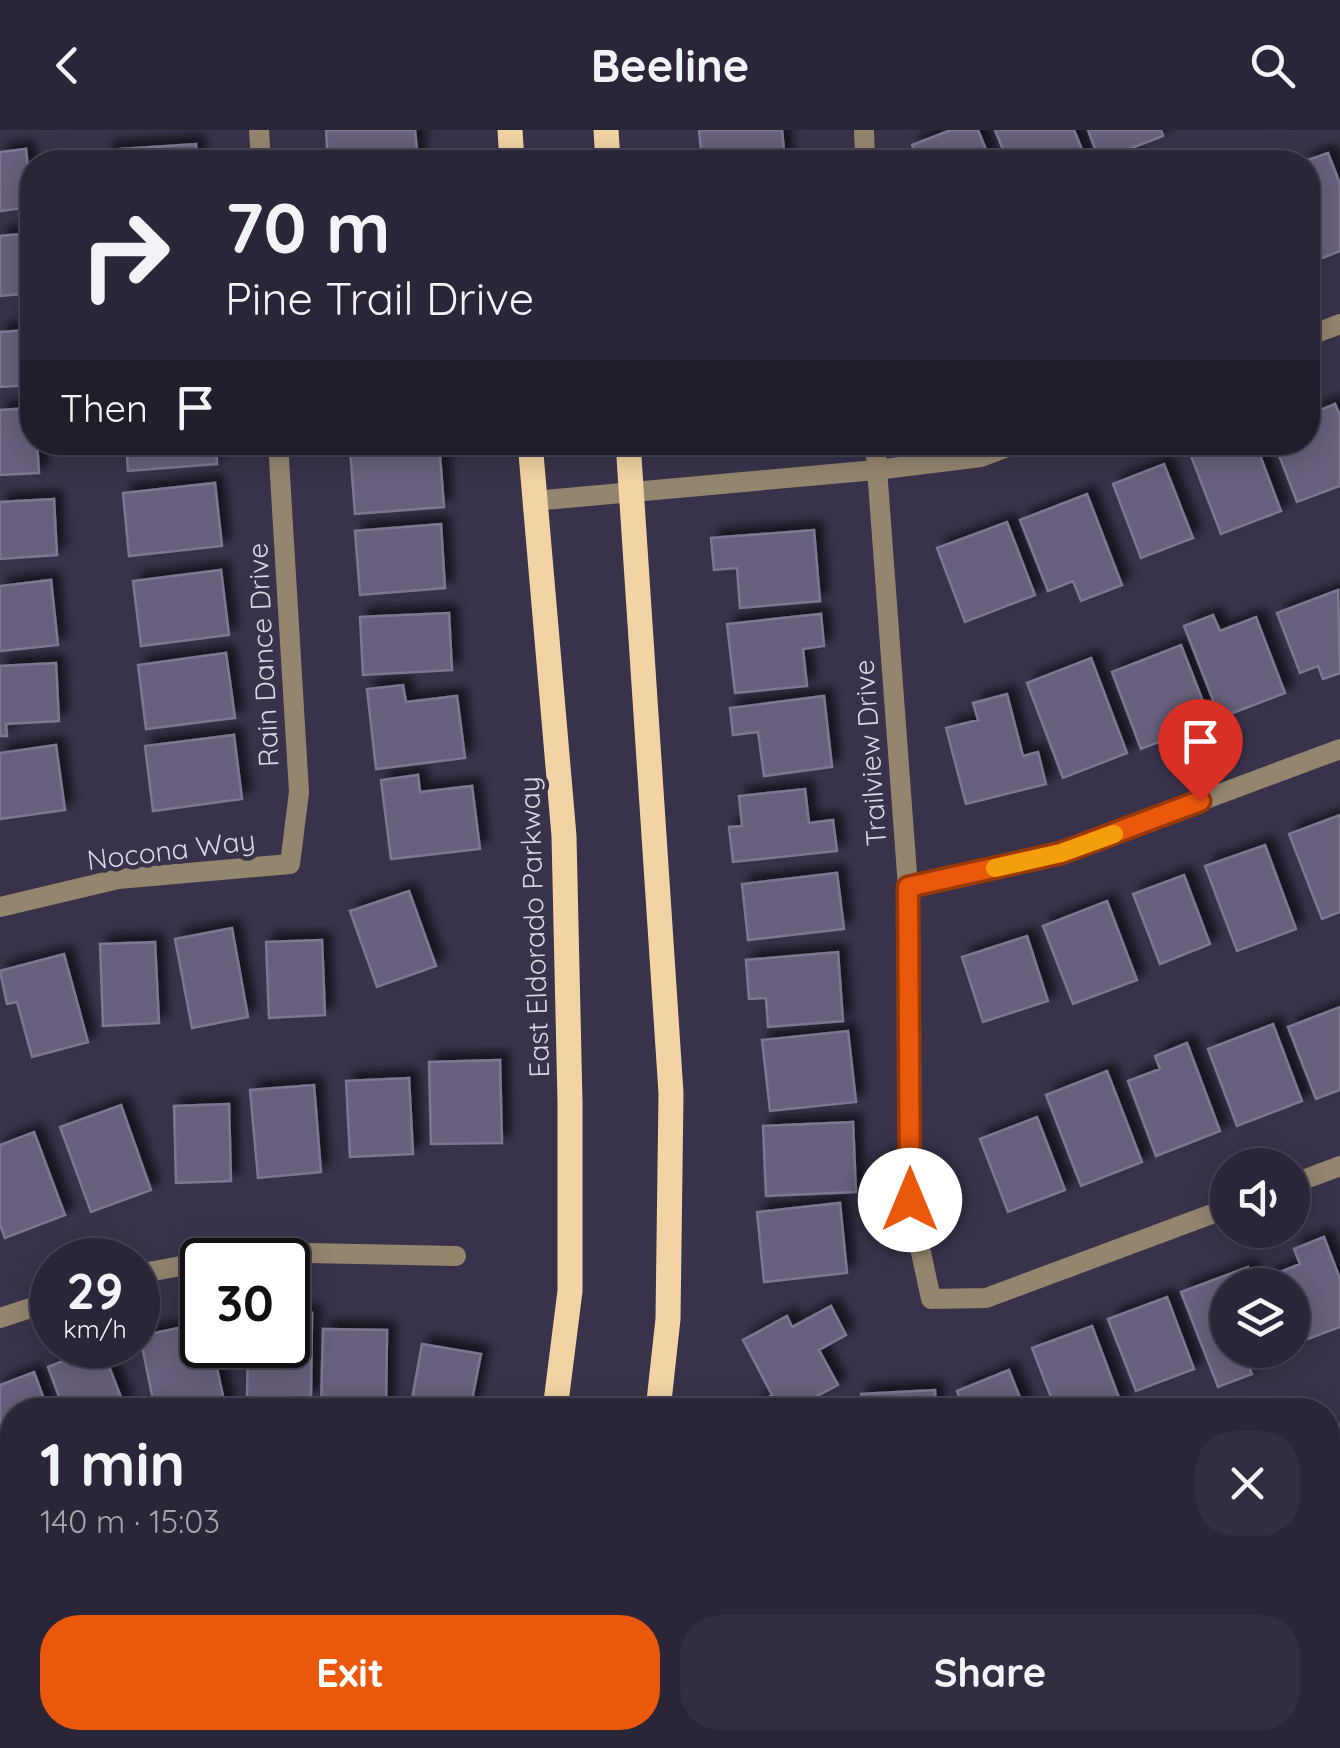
<!DOCTYPE html>
<html lang="en">
<head>
<meta charset="utf-8">
<style>
  body { margin:0; font-family:Quicksand,sans-serif; background:#322e40; color:#f1f3f6; height:100vh; display:flex; flex-direction:column; font-size:38px; white-space:nowrap }
  * { box-sizing:border-box; margin:0 }
  p { font-size:32px; color:#a5a5ae }
  .icon { flex:none; width:55px; height:55px; fill:none; stroke:currentColor; stroke-width:2; stroke-linecap:round; stroke-linejoin:round }
  .map { position:relative; flex:1; overflow:hidden }
  .sheet { position:absolute; left:0px; top:1268px; width:1340px; height:352px; display:flex; flex-direction:column; background:#2a2638; border-radius:40px 40px 0 0; box-shadow:0 5px 25px #0003,0 0 0 2px #464353 }
  .sheet>* { flex:none }
  .top-card { position:absolute; left:20px; top:20px; width:1300px; height:305px; border-radius:40px; box-shadow:0 5px 25px #0003,0 0 0 2px #464353; background:#2a2638; color:#f1f3f6; overflow:hidden }
  .buttons { position:absolute; left:1210px; top:1018px; display:grid; gap:20px }
  .buttons a { display:grid; place-items:center; width:100px; height:100px; border-radius:50%; background:#2a2638; box-shadow:0 5px 25px #0003,0 0 0 2px #464353; font-size:50px }
  .speed { position:absolute; left:30px; top:1108px; display:flex; gap:20px; font-size:50px; font-weight:700; text-align:center }
  .speed>* { display:grid; place-content:center; width:130px; height:130px; border-radius:50%; background:#2a2638; box-shadow:0 5px 25px #0003,0 0 0 2px #464353; line-height:1 }
  .speed small { font-size:25px; font-weight:400 }
  .speed .limit { border:5px solid #111; border-radius:15px; background:#fff; color:#111 }
  .pin { position:absolute; display:grid; place-items:center; width:85px; height:85px; color:#fff; margin:-102px -42px; border-radius:50% 50% 50% 0; rotate:-45deg; box-shadow:0 0 10px #0007 }
  .pin .icon { rotate:45deg }
  .me { position:absolute; width:110px; margin:-55px; rotate:0deg; stroke-linejoin:round; filter:drop-shadow(0 0 8px #0008) }
  .turn { display:flex; align-items:center; gap:35px; height:210px; padding:0 40px; font-size:45px }
  .turn .icon { width:130px; height:130px; stroke-width:2.5 }
  .turn b { display:block; font-size:70px; line-height:85px }
  .then { display:flex; align-items:center; height:95px; padding:0 40px; background:#0003; gap:20px; font-size:38px }
  .round { display:grid; place-items:center; flex:none; width:105px; height:105px; border-radius:40px; background:#322e40 }
  .headline { display:flex; align-items:center; justify-content:space-between; height:170px; padding:0 40px }
  h1 { font-size:60px; font-weight:800; line-height:75px }
  .primary-button { display:flex; gap:20px; margin-top:auto; padding:20px 40px }
  .primary-button a { flex:1; height:115px; border-radius:40px; background:#ea580c; color:#fff; font-size:40px; font-weight:800; line-height:115px; text-align:center }
  .primary-button a+a { background:#322e40; color:#f1f3f6 }
  header { display:flex; justify-content:space-between; align-items:center; height:130px; padding:0 40px; background:#2a2638; font-size:45px; font-weight:800 }
  .map>svg:first-child { display:block }
  .built { fill:#423b58 }
  .building { fill:#67617b; stroke:#7d7892; stroke-width:2.5; filter:url(#shadow) }
  .lines { fill:none; stroke-linecap:round; stroke-linejoin:round }
  .service { stroke:#94856f; stroke-width:15 }
  .minor { stroke:#94856f; stroke-width:20 }
  .primary { stroke:#f1d3a4; stroke-width:25 }
  .route-casing { stroke:#983908; stroke-width:25 }
  .route { stroke:#ea580c; stroke-width:18 }
  .slow { stroke:#f59e0b; stroke-width:18 }
  .labels { text-anchor:middle; stroke-width:9; stroke-linejoin:round; paint-order:stroke }
  .street-label { font-size:28px; fill:#d9d6e4; stroke:#38334a }
</style>
</head>
<body>
<header><svg class="icon" aria-label="back" viewBox="0 0 24 24"><path d="M15 5l-7 7 7 7"/></svg>Beeline<svg class="icon" aria-label="search" viewBox="0 0 24 24"><circle cx="10" cy="10" r="6"/><path d="M15 15l6 6"/></svg></header>
<div class="map">
<svg width="1340" height="1618" viewBox="0 0 1340 1618">
  <defs>
    <filter id="shadow"><feDropShadow dx="8" dy="-8" stdDeviation="5" flood-color="#0009"/></filter>
  </defs>
  <rect width="100%" height="100%" fill="#38334a"/>
  <!-- built -->
  <path class="built" d="M653 1608H920L923 1618H651Z"/>
  <!-- building -->
  <path class="building" d="M326 0H415L418 32H328Z
    M699 0H782L785 32H702Z
    M951 0H978L991 32H918L912 15Z
    M995 0H1074L1087 32H1008Z
    M1088 0H1161L1163 6 1129 19 1133 31 1100 32Z
    M196 14 197 32H107V20Z
    M26 19 32 77 0 81V22Z
    M1328 23 1340 54V121L1308 134V32H1302Z
    M31 103 32 163 0 166V106Z
    M29 200 32 255 0 257V202Z
    M1335 274 1340 286V356L1297 372 1274 312H1308V285Z
    M32 278V312H37L39 343 0 345V280Z
    M126 312H216L217 334 128 341Z
    M439 312 444 377 355 384 350 319Z
    M1225 312H1255L1281 381 1221 404 1191 326Z
    M1164 334 1193 408 1141 428 1113 354Z
    M215 353 222 416 129 426 123 363Z
    M1087 364 1122 455 1081 471 1073 451 1048 461 1020 390Z
    M54 369 57 425 0 429V372Z
    M1007 392 1035 465 965 492 937 418Z
    M441 394 445 458 360 465 355 401Z
    M814 400 820 471 740 478 737 438 714 440 711 408Z
    M221 440 229 505 141 516 133 451Z
    M51 450 58 515 0 521V456Z
    M1338 460 1340 543 1323 549 1318 536 1300 543 1277 483Z
    M449 483 452 540 363 545 360 487Z
    M821 484 824 516 803 519 807 556 735 563 727 494Z
    M1213 485 1220 501 1256 487 1285 563 1220 588 1184 496Z
    M1181 515 1211 592 1141 619 1112 542Z
    M226 523 235 588 146 599 138 535Z
    M1091 528 1127 623 1063 648 1027 553Z
    M56 533 59 591 6 594 7 606H0V536Z
    M403 555 406 572 457 566 465 628 376 639 367 559Z
    M1007 564 1023 626 1038 622 1046 654 966 674 946 598 978 590 973 573Z
    M824 566 832 637 764 646 758 602 733 605 730 578Z
    M234 605 242 669 153 681 145 616Z
    M56 615 65 680 0 689V623Z
    M418 645 420 662 472 656 480 719 391 729 381 650Z
    M805 659 809 693 833 690 837 721 733 732 729 697 742 696 739 666Z
    M1340 685V782L1322 789 1289 704Z
    M1265 715 1296 799 1237 821 1205 736Z
    M837 743 844 799 748 810 742 754Z
    M1184 745 1210 814 1160 834 1133 764Z
    M409 761 436 836 377 857 350 781Z
    M1107 771 1137 850 1073 874 1043 796Z
    M232 798 248 887 192 898 175 809Z
    M1027 806 1048 871 983 892 962 827Z
    M322 810 325 885 269 888 266 812Z
    M155 812 159 893 103 896 100 814Z
    M838 822 843 891 768 897 766 868 749 869 746 830Z
    M64 824 88 912 32 927 17 872 7 874 0 841Z
    M1340 877V960L1316 969 1288 897Z
    M1273 894 1302 971 1237 996 1208 919Z
    M848 901 856 972 770 981 762 910Z
    M1187 913 1220 1001 1156 1026 1128 951 1160 939 1155 926Z
    M500 930 502 1013 431 1014 429 932Z
    M1107 941 1142 1032 1081 1056 1046 965Z
    M409 948 413 1024 350 1027 346 951Z
    M314 955 321 1042 258 1048 250 960Z
    M229 974 231 1051 176 1053 174 976Z
    M121 975 151 1060 91 1082 60 997Z
    M1037 987 1065 1060 1008 1082 980 1009Z
    M853 992 856 1062 766 1066 763 996Z
    M34 1002 65 1085 5 1108 0 1095V1015Z
    M840 1073 847 1143 764 1152 757 1082Z
    M1324 1107 1340 1149V1197L1292 1215V1155H1265L1263 1149 1300 1134 1294 1119Z
    M1248 1137 1255 1155H1228V1220H1262L1245 1227 1252 1244 1218 1257 1181 1162Z
    M1167 1167 1194 1239 1136 1261 1108 1189Z
    M831 1176 846 1205 819 1220 838 1255 790 1280H757L754 1275 772 1265 743 1210 787 1186 792 1197Z
    M288 1183H312L311 1267H247L248 1215H288Z
    M202 1193V1215H212L226 1280H155L140 1206Z
    M1092 1196 1121 1273 1102 1280H1056L1032 1218Z
    M323 1199 387 1200 386 1280H321Z
    M422 1214 481 1224 470 1280H410Z
    M101 1216 126 1280H64L48 1237Z
    M1009 1240 1025 1280H964L957 1261Z
    M34 1242 48 1280H12V1339L5 1342 0 1330V1255Z
    M935 1260 936 1280H862L861 1264Z
    M173 1608 177 1618H147Z
    M209 1608H281L284 1618H212Z
    M330 1608H397V1618H330Z"/>
  <g class="lines">
    <!-- service -->
    <path class="service" d="M1328 1456 1340 1451
      M739 1608 789 1618
      M700 1618 704 1608
      M913 1618 940 1608"/>
    <!-- minor -->
    <path class="minor" d="M259 0 261 32
      M864 0 865 32
      M1308 206 1340 194
      M875 312 908 757 910 1071 931 1169 986 1168 1228 1078
      M534 371 876 340 981 327 1021 312
      M908 757 1061 723 1340 619
      M0 777 118 749 290 734 299 662 278 312
      M1292 1054 1340 1036
      M213 1130 259 1122 456 1126
      M138 1144 202 1132
      M0 1188 52 1171
      M0 1511 12 1547
      M34 1608 38 1618"/>
    <!-- primary -->
    <path class="primary" d="M510 0 512 32
      M606 0 608 32
      M530 312 564 706 570 972V1161L555 1280
      M628 312 671 963 668 1189 658 1280
      M489 1618 492 1608
      M592 1618 595 1608"/>
  </g>
  <g class="lines">
    <defs>
      <path id="route" d="M910 1070 908 757 1061 723 1200 671"/>
    </defs>
    <!-- route casing -->
    <use href="#route" class="route-casing"/>
    <!-- route -->
    <use href="#route" class="route"/>
    <!-- slow -->
    <path class="slow" d="M995 738 1061 723 1114 704"/>
  </g>
  <g class="labels">
    <!-- street labels -->
    <g class="street-label">
      <text transform="translate(263 525) rotate(-93)" y="10">Rain Dance Drive</text>
      <text transform="translate(870 623) rotate(-94)" y="10">Trailview Drive</text>
      <text transform="translate(171 720) rotate(-7)" y="10">Nocona Way</text>
      <text transform="translate(534 797) rotate(-92)" y="10">East Eldorado Parkway</text>
    </g>
  </g>
</svg>
<div class="buttons">
<a><svg class="icon" aria-label="sound" viewBox="0 0 24 24"><path d="M4 9h4l5-4v14l-5-4H4zM17 9q2 3 0 6"/></svg></a>
<a><svg class="icon" aria-label="layers" viewBox="0 0 24 24"><path d="M12 4l9 5-9 5-9-5zM3 14l9 5 9-5"/></svg></a>
</div>
<div class="speed"><div>29<small>km/h</small></div><div class="limit">30</div></div>
<div class="pin" style="left:1200px;top:671px;background:#d93025"><svg class="icon" aria-label="arrive" viewBox="0 0 24 24"><path d="M6 21V4h12l-3 4 3 4H6"/></svg></div>
<svg class="me" style="left:910px;top:1070px" viewBox="-20 -20 40 40"><circle r="19" fill="#fff"/><path d="M0-13L10 11 0 6-10 11z" fill="#ea580c"/></svg>
<div class="top-card">
<div class="turn"><svg class="icon" aria-label="right" viewBox="0 0 24 24"><path d="M7 20v-9h11M14 6l5 5-5 5"/></svg><div><b>70 m</b>Pine Trail Drive</div></div>
<div class="then">Then<svg class="icon" aria-label="arrive" viewBox="0 0 24 24"><path d="M6 21V4h12l-3 4 3 4H6"/></svg></div>
</div>
<section class="sheet">
<div class="headline"><div><h1>1 min</h1><p>140 m · 15:03</p></div><a class="round"><svg class="icon" aria-label="close" viewBox="0 0 24 24"><path d="M6 6l12 12M18 6L6 18"/></svg></a></div>
<div class="primary-button"><a>Exit</a><a>Share</a></div>
</section>
</div>
</body>
</html>
